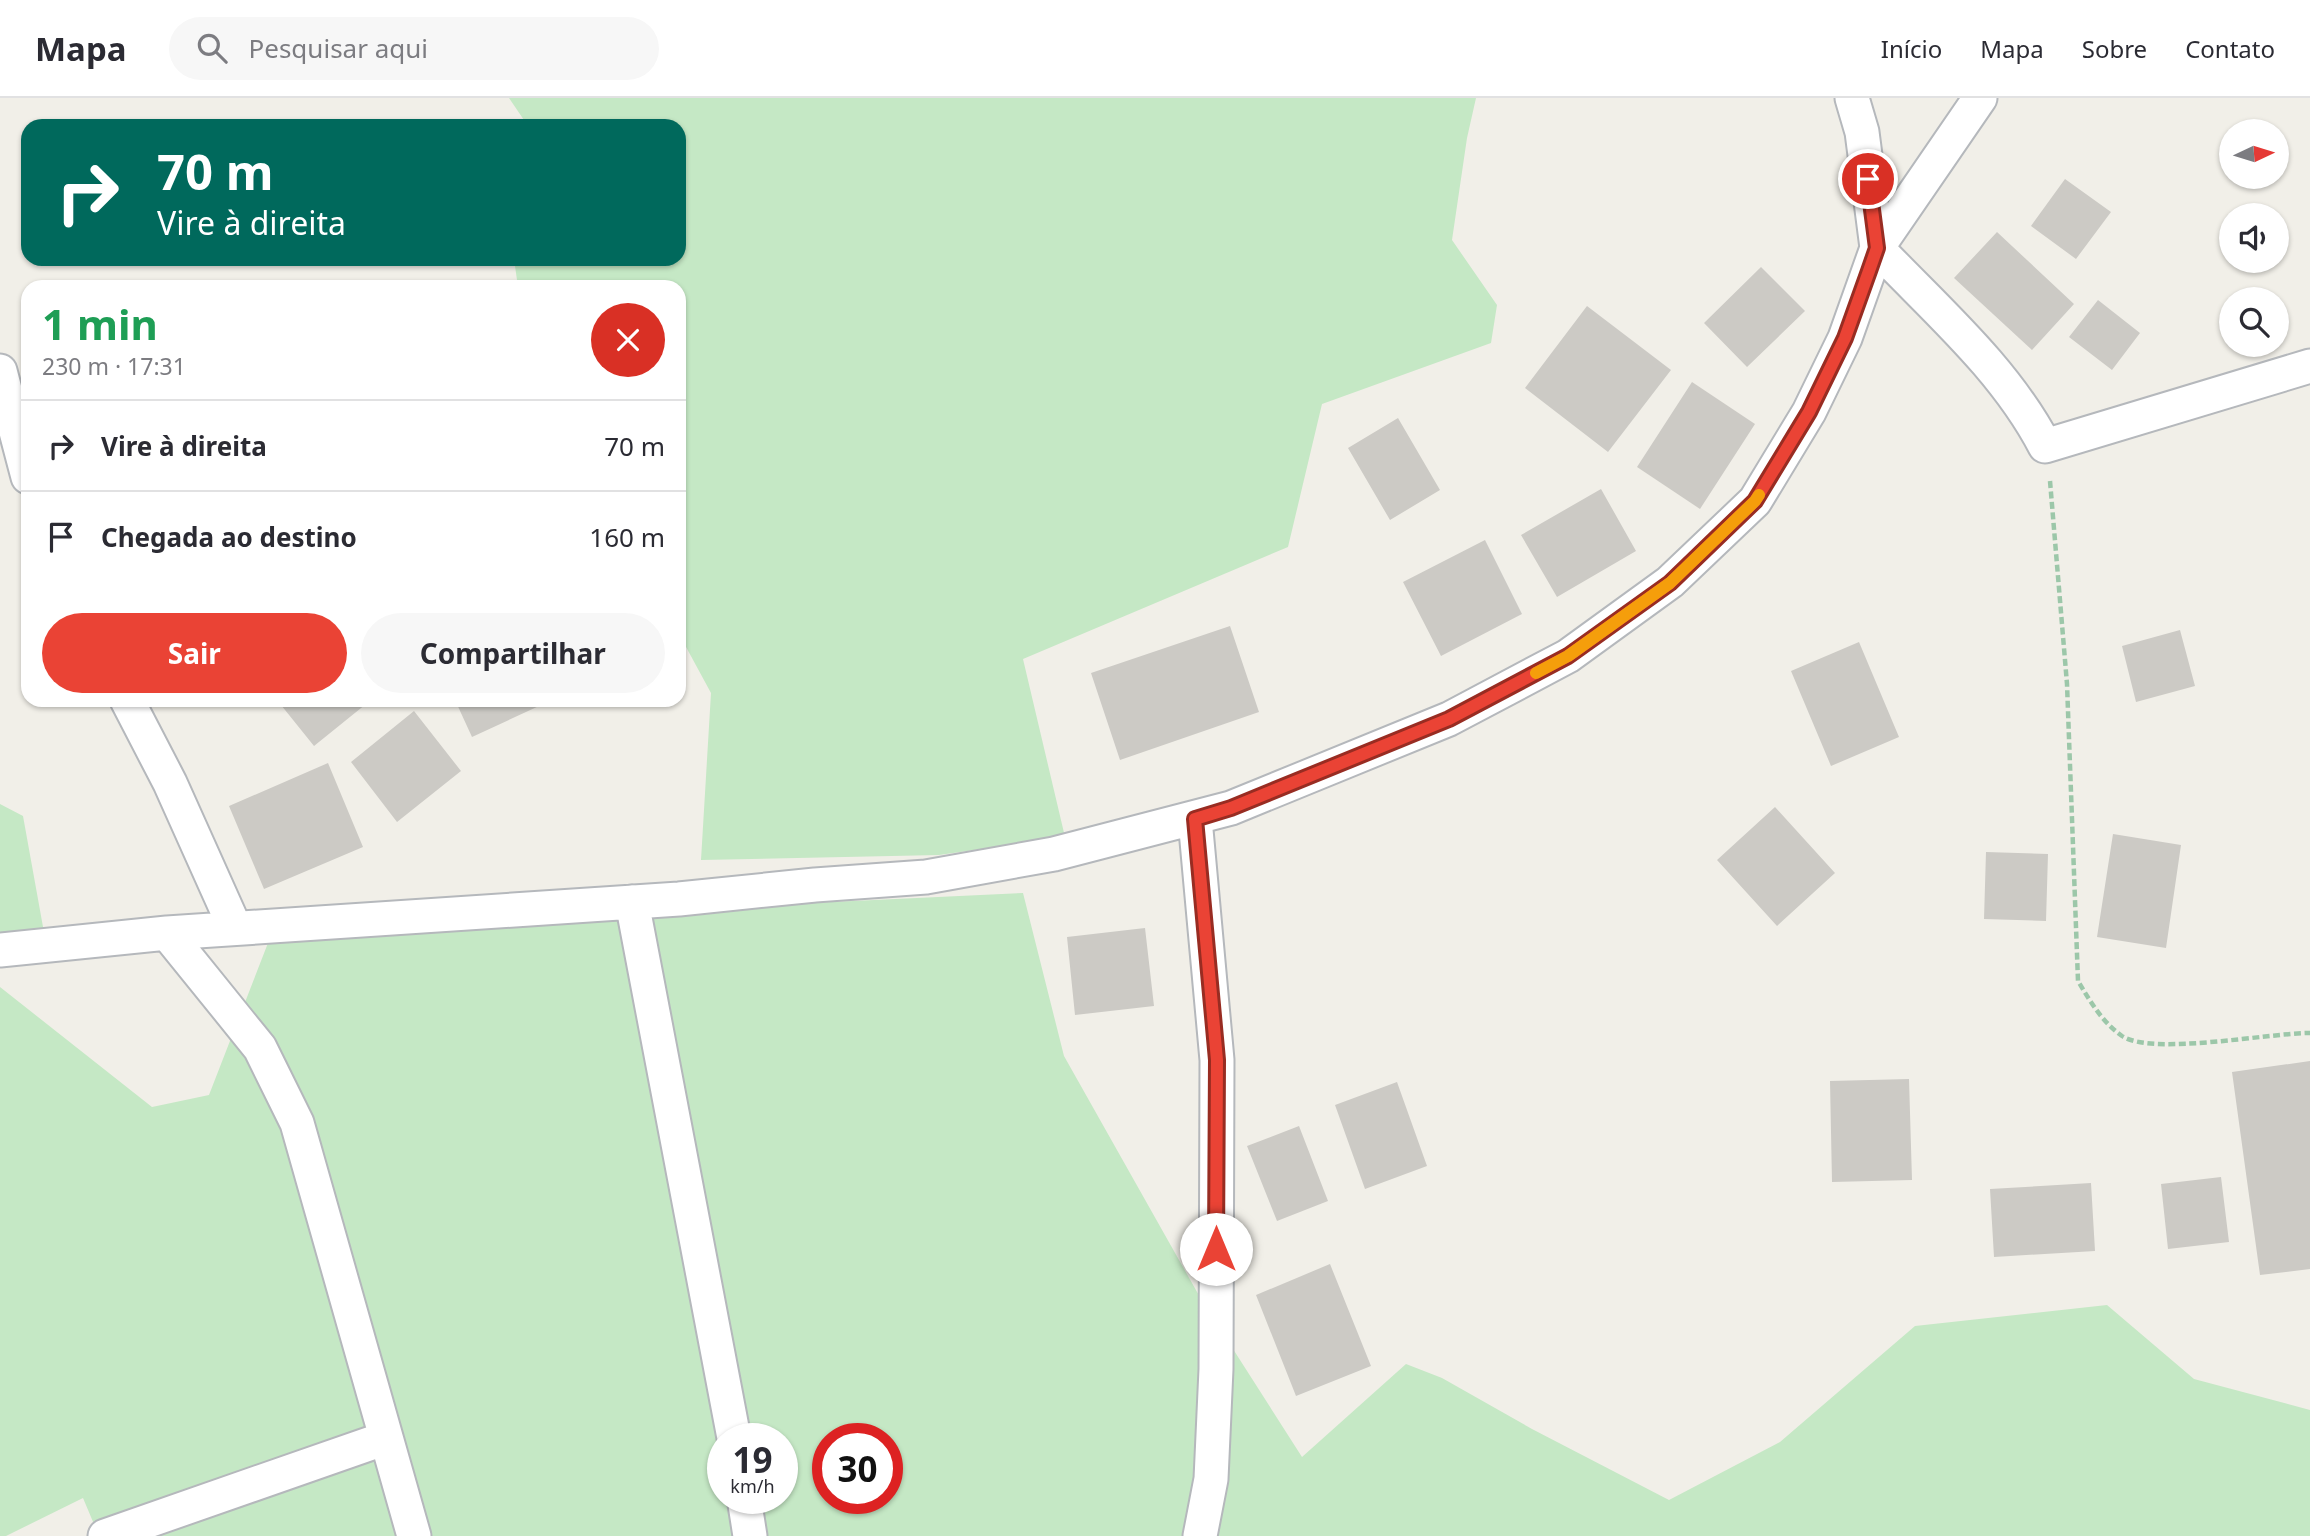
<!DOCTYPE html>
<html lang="pt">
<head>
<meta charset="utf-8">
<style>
  body { margin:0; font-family:"Noto Sans",sans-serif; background:#f7f7f7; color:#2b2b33; height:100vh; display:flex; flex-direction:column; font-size:26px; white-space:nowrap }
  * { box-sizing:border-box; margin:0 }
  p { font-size:23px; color:#7c7c81 }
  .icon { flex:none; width:38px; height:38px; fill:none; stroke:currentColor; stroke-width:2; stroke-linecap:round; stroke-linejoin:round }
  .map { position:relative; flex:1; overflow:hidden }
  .drawer { position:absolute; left:21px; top:182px; width:665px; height:427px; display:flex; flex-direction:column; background:#fff; border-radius:21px; box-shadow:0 2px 5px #0004 }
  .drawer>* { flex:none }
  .banner { position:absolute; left:21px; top:21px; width:665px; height:147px; border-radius:21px; box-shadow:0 2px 5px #0004; background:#00695c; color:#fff; overflow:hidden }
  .needle { width:46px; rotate:86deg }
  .buttons { position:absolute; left:2219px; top:21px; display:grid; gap:14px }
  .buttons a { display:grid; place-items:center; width:70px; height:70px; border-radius:50%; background:#fff; box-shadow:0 2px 5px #0004; font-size:35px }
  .speed { position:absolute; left:707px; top:1325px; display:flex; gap:14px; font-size:35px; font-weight:700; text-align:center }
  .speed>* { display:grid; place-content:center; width:91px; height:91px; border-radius:50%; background:#fff; box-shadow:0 2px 5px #0004; line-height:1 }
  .speed small { font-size:18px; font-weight:400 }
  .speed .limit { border:10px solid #d22; background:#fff; color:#111 }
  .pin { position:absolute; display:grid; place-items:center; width:60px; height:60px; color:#fff; margin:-30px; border:4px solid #fff; border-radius:50%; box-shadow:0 2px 7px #0007 }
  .me { position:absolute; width:77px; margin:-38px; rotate:0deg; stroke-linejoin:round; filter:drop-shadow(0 0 5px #0008) }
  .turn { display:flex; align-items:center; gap:24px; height:147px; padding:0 21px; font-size:32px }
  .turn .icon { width:91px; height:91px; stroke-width:2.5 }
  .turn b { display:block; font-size:49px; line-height:60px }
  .round { display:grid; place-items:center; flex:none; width:74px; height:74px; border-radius:37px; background:#f7f7f7 }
  .overview { display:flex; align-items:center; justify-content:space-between; height:119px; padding:0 21px }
  h1 { font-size:42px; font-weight:700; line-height:52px; color:#1e9e55 }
  .cta { display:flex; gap:14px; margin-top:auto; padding:14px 21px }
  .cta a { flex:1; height:80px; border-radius:42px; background:#ea4335; color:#fff; font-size:28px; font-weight:700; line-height:80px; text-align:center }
  .cta a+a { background:#f7f7f7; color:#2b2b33 }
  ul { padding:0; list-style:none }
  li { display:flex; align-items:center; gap:21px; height:91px; padding:0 21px; border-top:2px solid #e1e1e2 }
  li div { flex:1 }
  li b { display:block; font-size:26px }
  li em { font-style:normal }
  header { display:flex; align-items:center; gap:42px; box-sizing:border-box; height:98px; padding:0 35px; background:#fff; border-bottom:2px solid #e1e1e2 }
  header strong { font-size:33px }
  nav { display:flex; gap:38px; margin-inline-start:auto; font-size:24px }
  .search { width:490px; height:63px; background:#f7f7f7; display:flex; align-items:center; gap:18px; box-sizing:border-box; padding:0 24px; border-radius:38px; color:#7c7c81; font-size:26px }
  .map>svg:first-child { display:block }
  .green { fill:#c5e8c5; fill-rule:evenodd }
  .building { fill:#cccac5 }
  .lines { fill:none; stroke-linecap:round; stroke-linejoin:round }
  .minor-casing { stroke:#b5b8bc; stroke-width:37 }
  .path { stroke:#9cc7a9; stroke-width:4.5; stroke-dasharray:7 3.5; stroke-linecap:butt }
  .minor { stroke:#fff; stroke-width:33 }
  .route-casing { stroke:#982c22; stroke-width:18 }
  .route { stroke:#ea4335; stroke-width:12 }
  .slow { stroke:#f59e0b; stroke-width:12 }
</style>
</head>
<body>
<header>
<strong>Mapa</strong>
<div class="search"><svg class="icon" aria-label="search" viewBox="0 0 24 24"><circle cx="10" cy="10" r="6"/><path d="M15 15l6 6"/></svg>Pesquisar aqui</div>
<nav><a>Início</a><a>Mapa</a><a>Sobre</a><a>Contato</a></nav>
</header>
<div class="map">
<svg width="2310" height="1438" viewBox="0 0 2310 1438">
  <rect width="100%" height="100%" fill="#f1efe8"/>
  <!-- green -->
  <path class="green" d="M509 0H1476L1467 40 1452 142 1497 207 1491 245 1322 306 1288 449 1023 561 1065 739 939 757 701 762 711 595 679 536V189H518L514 161H679V28H528Z
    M0 706 23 718 45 840 0 847Z
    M1023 795 1064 958 1201 1201 1302 1359 1406 1266 1442 1280 1532 1331 1669 1402 1780 1344 1915 1228 2107 1207 2194 1281 2310 1312V1438H99L83 1400 6 1438H0V889L152 1009 209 997 268 845 725 809ZM723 1340H782V1400H723ZM828 1340H887V1400H828Z"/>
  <!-- building -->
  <path class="building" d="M2065 81 2111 114 2076 161 2031 128Z
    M1997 134 2074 206 2032 252 1954 180Z
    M1761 169 1805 213 1747 269 1704 225Z
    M2098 202 2140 235 2112 272 2069 239Z
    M1587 208 1671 272 1608 354 1525 290Z
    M1692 284 1755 326 1700 411 1637 369Z
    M1398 320 1440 392 1390 422 1348 350Z
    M1601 391 1636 453 1557 499 1521 437Z
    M1485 442 1522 516 1441 558 1403 484Z
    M1230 528 1259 614 1120 662 1091 575Z
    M2180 532 2195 588 2136 604 2122 548Z
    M1859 544 1899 639 1831 668 1791 573Z
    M277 602H371L314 648Z
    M455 602H536L539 608 472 639Z
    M414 613 461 673 397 724 351 664Z
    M328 665 363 749 264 791 229 708Z
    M1775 709 1835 775 1777 828 1717 762Z
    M2113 736 2181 747 2166 850 2097 839Z
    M1986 754 2048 756 2046 823 1984 821Z
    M1145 830 1154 908 1075 917 1067 839Z
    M2310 963V1171L2260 1177 2232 974Z
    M1909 981 1912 1082 1832 1084 1830 983Z
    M1397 984 1427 1068 1365 1091 1335 1007Z
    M1299 1028 1328 1103 1277 1123 1247 1048Z
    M2221 1079 2229 1144 2168 1151 2161 1086Z
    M2091 1085 2095 1153 1994 1159 1990 1091Z
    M1330 1166 1371 1268 1296 1298 1256 1197Z"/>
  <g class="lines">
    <defs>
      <path id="minor" d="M1980 0 1877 150C1936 212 2005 271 2045 348L2310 268
        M0 273 28 379
        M127 602 170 685 235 830
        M1195 721 1217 962 1216 1271 1211 1381 1200 1438
        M632 804 734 1340
        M167 835 260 950 297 1025 414 1438
        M0 852 167 835 679 801 815 787 926 779 1054 756 1231 710 1449 621 1568 558 1670 484 1755 403 1809 314 1845 240 1877 150 1862 34 1852 0
        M744 1400 750 1438
        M105 1438 386 1340"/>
    </defs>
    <!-- minor casing -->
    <use href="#minor" class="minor-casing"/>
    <!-- path -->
    <path class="path" d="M2050 383 2067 586 2078 883C2090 903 2102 924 2122 938 2152 958 2268 935 2310 935"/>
    <!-- minor -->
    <use href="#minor" class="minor"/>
  </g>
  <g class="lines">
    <defs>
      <path id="route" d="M1216 1151 1217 962 1195 721 1231 710 1449 621 1568 558 1670 485 1755 403 1809 314 1845 240 1869 173 1877 150 1868 81"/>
    </defs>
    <!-- route casing -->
    <use href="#route" class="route-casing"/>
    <!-- route -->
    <use href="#route" class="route"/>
    <!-- slow -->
    <path class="slow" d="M1536 575 1568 558 1670 485 1755 403 1759 397"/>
  </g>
</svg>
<div class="buttons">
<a><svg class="needle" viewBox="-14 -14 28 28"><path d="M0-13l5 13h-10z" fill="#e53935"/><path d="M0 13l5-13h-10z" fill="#7c7c81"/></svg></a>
<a><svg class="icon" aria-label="sound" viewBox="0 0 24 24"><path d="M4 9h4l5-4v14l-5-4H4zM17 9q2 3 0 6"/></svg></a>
<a><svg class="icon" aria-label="search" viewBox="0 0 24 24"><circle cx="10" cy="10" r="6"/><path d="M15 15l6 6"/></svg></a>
</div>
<div class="speed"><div>19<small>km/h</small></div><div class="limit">30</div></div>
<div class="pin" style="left:1868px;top:81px;background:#d93025"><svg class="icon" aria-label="arrive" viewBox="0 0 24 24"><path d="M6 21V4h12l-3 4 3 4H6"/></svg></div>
<svg class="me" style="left:1216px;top:1151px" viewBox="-20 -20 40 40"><circle r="19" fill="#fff"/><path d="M0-13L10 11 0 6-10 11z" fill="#ea4335"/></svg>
<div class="banner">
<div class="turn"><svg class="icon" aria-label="right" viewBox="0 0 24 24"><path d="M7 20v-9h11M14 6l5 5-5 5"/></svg><div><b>70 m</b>Vire à direita</div></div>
</div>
<section class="drawer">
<div class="overview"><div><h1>1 min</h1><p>230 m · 17:31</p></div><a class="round" style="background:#d93025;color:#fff"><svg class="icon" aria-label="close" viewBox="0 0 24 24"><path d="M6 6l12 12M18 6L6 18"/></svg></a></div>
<ul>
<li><svg class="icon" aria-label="right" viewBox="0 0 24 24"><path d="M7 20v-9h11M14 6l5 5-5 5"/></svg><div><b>Vire à direita</b></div><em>70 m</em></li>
<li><svg class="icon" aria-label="arrive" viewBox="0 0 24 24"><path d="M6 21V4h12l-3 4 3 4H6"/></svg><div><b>Chegada ao destino</b></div><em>160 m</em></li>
</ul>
<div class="cta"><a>Sair</a><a>Compartilhar</a></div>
</section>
</div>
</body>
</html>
